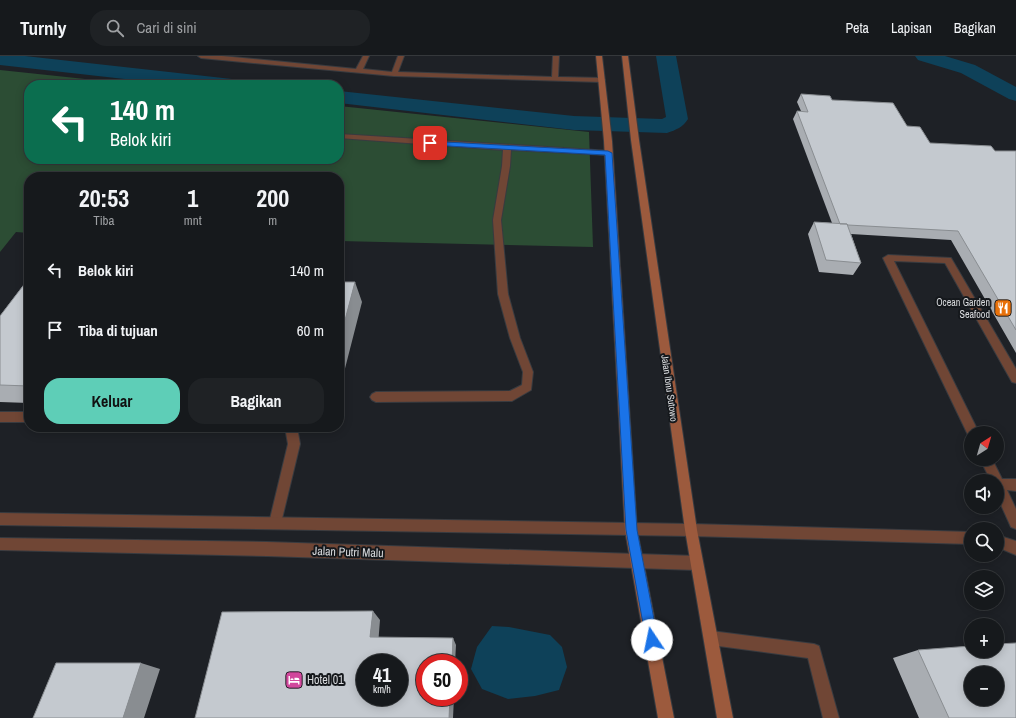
<!DOCTYPE html>
<html lang="id">
<head>
<meta charset="utf-8">
<style>
  body { margin:0; font-family:"Archivo Narrow",sans-serif; background:#1f2225; color:#f1f3f6; height:100vh; display:flex; flex-direction:column; font-size:15px; white-space:nowrap }
  * { box-sizing:border-box; margin:0 }
  p { font-size:13px; color:#9ea0a3 }
  .icon { flex:none; width:22px; height:22px; fill:none; stroke:currentColor; stroke-width:2; stroke-linecap:round; stroke-linejoin:round }
  .map { position:relative; flex:1; overflow:hidden }
  .sheet { position:absolute; left:24px; top:116px; width:320px; height:260px; display:flex; flex-direction:column; background:#16191c; border-radius:16px; box-shadow:0 2px 10px #0003,0 0 0 1px #35383b }
  .sheet>* { flex:none }
  .guide { position:absolute; left:24px; top:24px; width:320px; height:84px; border-radius:16px; box-shadow:0 2px 10px #0003,0 0 0 1px #35383b; background:#0b6e4f; color:#fff; overflow:hidden }
  .needle { width:26px; rotate:37deg }
  .tools { position:absolute; left:964px; top:370px; display:grid; gap:8px }
  .tools a { display:grid; place-items:center; width:40px; height:40px; border-radius:50%; background:#16191c; box-shadow:0 2px 10px #0003,0 0 0 1px #35383b; font-size:20px }
  .speed { position:absolute; left:356px; top:598px; display:flex; gap:8px; font-size:20px; font-weight:700; text-align:center }
  .speed>* { display:grid; place-content:center; width:52px; height:52px; border-radius:50%; background:#16191c; box-shadow:0 2px 10px #0003,0 0 0 1px #35383b; line-height:1 }
  .speed small { font-size:10px; font-weight:400 }
  .speed .limit { border:6px solid #d22; background:#fff; color:#111 }
  .pin { position:absolute; display:grid; place-items:center; width:34px; height:34px; color:#fff; margin:-17px; border-radius:8px; box-shadow:0 2px 6px #0006 }
  .me { position:absolute; width:44px; margin:-22px; rotate:349deg; stroke-linejoin:round; filter:drop-shadow(0 0 3px #0008) }
  .turn { display:flex; align-items:center; gap:14px; height:84px; padding:0 20px; font-size:18px }
  .turn .icon { width:52px; height:52px; stroke-width:2.5 }
  .turn b { display:block; font-size:28px; line-height:34px }
  .eta { display:flex; justify-content:space-evenly; align-items:center; height:68px; text-align:center }
  .eta b { font-size:24px; font-weight:700; line-height:28px }
  .primary-button { display:flex; gap:8px; margin-top:auto; padding:8px 20px }
  .primary-button a { flex:1; height:46px; border-radius:16px; background:#5eceb7; color:#111; font-size:16px; font-weight:700; line-height:46px; text-align:center }
  .primary-button a+a { background:#1f2225; color:#f1f3f6 }
  ul { padding:0; list-style:none }
  li { display:flex; align-items:center; gap:12px; height:60px; padding:0 20px }
  li div { flex:1 }
  li b { display:block; font-size:15px }
  li em { font-style:normal }
  header { display:flex; align-items:center; gap:24px; box-sizing:border-box; height:56px; padding:0 20px; background:#16191c; border-bottom:1px solid #35383b }
  header strong { font-size:19px }
  nav { display:flex; gap:22px; margin-inline-start:auto; font-size:14px }
  .search { width:280px; height:36px; background:#1f2225; display:flex; align-items:center; gap:10px; box-sizing:border-box; padding:0 14px; border-radius:16px; color:#9ea0a3; font-size:15px }
  .map>svg:first-child { display:block }
  .green { fill:#2c4d34 }
  .water { fill:#0e4159 }
  .lines { fill:none; stroke-linecap:round; stroke-linejoin:round }
  .canal { fill:#0e4159; fill-rule:evenodd }
  .service-casing { stroke:#383b40; stroke-width:2 }
  .minor-casing { stroke:#383b40; stroke-width:2 }
  .secondary-casing { stroke:#383b40; stroke-width:2 }
  .service { fill:#704635; fill-rule:evenodd }
  .minor { fill:#704635; fill-rule:evenodd }
  .secondary { fill:#9c5a3d; fill-rule:evenodd }
  .wall { fill:#a9adb2 }
  .shaded-wall { fill:#898d91 }
  .building { fill:#c4c9cf; stroke:#898d91; fill-rule:evenodd }
  .route { fill:#1a73e8; stroke:#114b97 }
  .labels { text-anchor:middle; stroke-width:4; stroke-linejoin:round; paint-order:stroke }
  .poi-label { font-size:10px; fill:#d8dadd; stroke:#15181c; text-anchor:end }
  .street-label { font-size:10px; fill:#d8dadd; stroke:#15181c }
  .near-street-label { font-size:12px; fill:#d8dadd; stroke:#15181c }
  .near-poi-label { font-size:12px; fill:#d8dadd; stroke:#15181c; text-anchor:start }
</style>
</head>
<body>
<header>
<strong>Turnly</strong>
<div class="search"><svg class="icon" aria-label="search" viewBox="0 0 24 24"><circle cx="10" cy="10" r="6"/><path d="M15 15l6 6"/></svg>Cari di sini</div>
<nav><a>Peta</a><a>Lapisan</a><a>Bagikan</a></nav>
</header>
<div class="map">
<svg width="1016" height="662" viewBox="0 0 1016 662">
  <rect width="100%" height="100%" fill="#1e2126"/>
  <!-- green -->
  <path class="green" d="M0 14 142 29H29V103H339V50L589 76 593 191 339 185V121H29V177L16 176 0 196Z"/>
  <!-- water -->
  <path class="water" d="M492 570 509 571 550 579 562 591 567 611 559 634 535 640 508 643 482 633 471 613 477 591Z"/>
  <g class="lines">
    <!-- canal -->
    <path class="canal" d="M0 0H25L232 23 239 25 242 29H178L0 9Z
      M656 0H676L688 63C683 71 676 74 667 77L574 74 339 47V35L574 60 662 63 666 61Z
      M915 0H945L975 9 1016 31V45L1009 43 961 17 918 4Z"/>
    <defs>
      <path id="service" d="M198 0H222L356 13 363 0H369L363 13 392 16 398 0H404L398 16 552 21 553 0H559L558 21 602 22 605 24 602 26 394 20 201 2Z
        M339 78 611 95 612 97 608 99 511 94 510 110 501 164 508 238 520 282 533 316 531 334 512 345 376 346 372 344 370 341 372 338 376 336 510 335 522 329 523 316 510 282 498 238 493 164 502 110 503 94 339 82Z
        M888 199 951 202 1016 313V327L1012 326 945 207 894 205 979 377H971V381H969L883 202Z
        M0 356H29V366H0Z
        M285 371H297L300 388 281 467 280 471 275 473 270 471 269 467 288 388Z
        M980 403H992L1002 423H1016V435L1007 434 1016 453V473L1011 471 997 440V425H991Z
        M711 575 814 588 819 590 839 662H823L808 602 711 589 706 587 704 582 706 577Z"/>
      <path id="minor" d="M0 457 691 468 971 476V488L691 480 0 469Z
        M997 479 1016 485V499L997 491Z
        M0 482 267 486 696 500 701 502 703 507 701 512 696 514 267 500 0 494Z"/>
      <path id="secondary" d="M596 0H602L612 85 637 474 674 662H658L625 474 604 85Z
        M622 0H628L639 84 697 474 733 662H717L685 474 631 84Z"/>
    </defs>
    <!-- service casing -->
    <use href="#service" class="service-casing"/>
    <!-- minor casing -->
    <use href="#minor" class="minor-casing"/>
    <!-- secondary casing -->
    <use href="#secondary" class="secondary-casing"/>
    <!-- service -->
    <use href="#service" class="service"/>
    <!-- minor -->
    <use href="#minor" class="minor"/>
    <!-- secondary -->
    <use href="#secondary" class="secondary"/>
  </g>
  <!-- wall -->
  <path class="wall" d="M801 38 832 44 907 70 930 87 995 95H1016V297L951 184 851 178 861 207 853 219 819 216 808 178 814 166 832 167 793 63 797 55H801L797 46Z
    M29 222V347L0 346V260Z
    M116 371H159V373Z
    M918 594 1016 662H919L893 602Z"/>
  <!-- shaded-wall -->
  <path class="shaded-wall" d="M355 226 362 246 339 336V287Z
    M373 555 380 564 378 589 370 581Z
    M453 582 456 589 455 607H452Z
    M141 607 160 613 144 662H123Z
    M450 641H454L453 662H449Z"/>
  <!-- building -->
  <path class="building" d="M801 38 830 40 832 44 893 47 907 70 920 71 930 87 991 90 995 95H1016V274L958 175 848 169 847 168H840L797 55 808 56Z
    M814 166 847 168 861 207 826 204Z
    M29 222V330L0 329V260Z
    M339 226H355L339 287Z
    M373 555 370 581 453 582 452 607H425V641H450L449 662H195L222 556ZM365 607H399V641H365Z
    M1016 587V662H949L918 594 971 590V595H997V588ZM971 617H997V643H971Z
    M56 607H141L123 662H33Z"/>
  <!-- route -->
  <path class="route" d="M428 85 608 95 612 97 637 474 658 584 656 588 652 590 647 588 646 584 626 474 605 99 430 89 428 88Z"/>
  <!-- icons -->
  <defs>
    <symbol id="restaurant-square" viewBox="-11 -11 22 22"><rect x="-9" y="-9" width="18" height="18" rx="4" fill="#e8710a" stroke="#15181c"/><path d="M-5-6h1v4h1v-4h1v4h1v-4h1v5L-1.5 .5V6h-2V.5L-5-1ZM5-6V6H3V1.5H1.5Q1.5-4 5-6Z" fill="#fff"/></symbol>
    <symbol id="hotel-square" viewBox="-11 -11 22 22"><rect x="-9" y="-9" width="18" height="18" rx="4" fill="#d1479c" stroke="#15181c"/><path d="M-6-4.5h1.5V1H6V5H4.5V3h-9V5H-6ZM-4 0a1.8 1.8 0 1 1 3.6 0ZM.5 0V-2.5h3Q6-2.5 6 0Z" fill="#fff"/></symbol>
  </defs>
  <g fill-rule="evenodd">
    <use href="#restaurant-square" x="993" y="242" width="20" height="20"/>
    <use href="#hotel-square" x="284" y="614" width="20" height="20"/>
  </g>
  <g class="labels">
    <!-- poi labels -->
    <g class="poi-label">
      <text x="990" y="250">Ocean Garden<tspan x="990" dy="12">Seafood</tspan></text>
    </g>
    <!-- street labels -->
    <g class="street-label">
      <text transform="translate(670 332) rotate(82)" y="4">Jalan Ibnu Sutowo</text>
    </g>
    <!-- near-street labels -->
    <g class="near-street-label">
      <text transform="translate(348 496) rotate(2)" y="4">Jalan Putri Malu</text>
    </g>
    <!-- near-poi labels -->
    <g class="near-poi-label">
      <text x="307" y="628">Hotel 01</text>
    </g>
  </g>
</svg>
<div class="tools">
<a><svg class="needle" viewBox="-14 -14 28 28"><path d="M0-13l5 13h-10z" fill="#e53935"/><path d="M0 13l5-13h-10z" fill="#9ea0a3"/></svg></a>
<a><svg class="icon" aria-label="sound" viewBox="0 0 24 24"><path d="M4 9h4l5-4v14l-5-4H4zM17 9q2 3 0 6"/></svg></a>
<a><svg class="icon" aria-label="search" viewBox="0 0 24 24"><circle cx="10" cy="10" r="6"/><path d="M15 15l6 6"/></svg></a>
<a><svg class="icon" aria-label="layers" viewBox="0 0 24 24"><path d="M12 4l9 5-9 5-9-5zM3 14l9 5 9-5"/></svg></a>
<a>+</a>
<a>−</a>
</div>
<div class="speed"><div>41<small>km/h</small></div><div class="limit">50</div></div>
<div class="pin" style="left:430px;top:87px;background:#d93025"><svg class="icon" aria-label="arrive" viewBox="0 0 24 24"><path d="M6 21V4h12l-3 4 3 4H6"/></svg></div>
<svg class="me" style="left:652px;top:584px" viewBox="-20 -20 40 40"><circle r="19" fill="#fff"/><path d="M0-13L10 11 0 6-10 11z" fill="#1a73e8"/></svg>
<div class="guide">
<div class="turn"><svg class="icon" aria-label="left" viewBox="0 0 24 24"><path d="M17 20v-9H6M10 6l-5 5 5 5"/></svg><div><b>140 m</b>Belok kiri</div></div>
</div>
<section class="sheet">
<div class="eta">
<div><b>20:53</b><p>Tiba</p></div>
<div><b>1</b><p>mnt</p></div>
<div><b>200</b><p>m</p></div>
</div>
<ul>
<li><svg class="icon" aria-label="left" viewBox="0 0 24 24"><path d="M17 20v-9H6M10 6l-5 5 5 5"/></svg><div><b>Belok kiri</b></div><em>140 m</em></li>
<li><svg class="icon" aria-label="arrive" viewBox="0 0 24 24"><path d="M6 21V4h12l-3 4 3 4H6"/></svg><div><b>Tiba di tujuan</b></div><em>60 m</em></li>
</ul>
<div class="primary-button"><a>Keluar</a><a>Bagikan</a></div>
</section>
</div>
</body>
</html>
